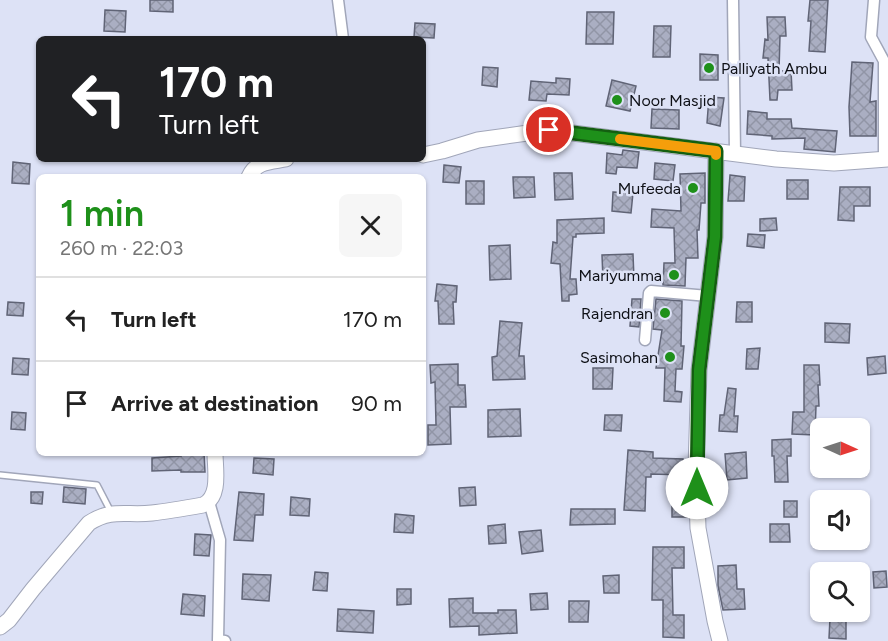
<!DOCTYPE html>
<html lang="en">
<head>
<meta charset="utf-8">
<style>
  body { margin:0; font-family:Figtree,sans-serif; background:#f6f6f6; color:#222; height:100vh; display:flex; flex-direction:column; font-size:22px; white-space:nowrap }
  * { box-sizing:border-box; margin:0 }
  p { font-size:20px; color:#767676 }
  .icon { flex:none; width:33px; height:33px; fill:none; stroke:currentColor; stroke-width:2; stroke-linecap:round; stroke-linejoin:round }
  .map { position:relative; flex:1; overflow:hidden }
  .side { position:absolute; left:36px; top:174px; width:390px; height:282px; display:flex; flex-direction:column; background:#fff; border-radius:9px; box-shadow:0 2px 4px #0004 }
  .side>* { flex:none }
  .hud { position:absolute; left:36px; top:36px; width:390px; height:126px; border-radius:9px; box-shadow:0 2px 4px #0004; background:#202124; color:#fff; overflow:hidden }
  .needle { width:39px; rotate:93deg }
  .fabs { position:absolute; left:810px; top:418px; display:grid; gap:12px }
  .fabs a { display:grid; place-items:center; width:60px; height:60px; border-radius:9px; background:#fff; box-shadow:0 2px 4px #0004; font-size:30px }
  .pin { position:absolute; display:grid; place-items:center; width:51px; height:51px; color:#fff; margin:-26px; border:3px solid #fff; border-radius:50%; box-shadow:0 2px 6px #0007 }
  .me { position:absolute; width:66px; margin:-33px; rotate:0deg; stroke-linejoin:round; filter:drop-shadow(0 0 4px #0008) }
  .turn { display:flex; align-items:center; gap:21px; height:126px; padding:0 24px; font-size:27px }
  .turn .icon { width:78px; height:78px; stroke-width:2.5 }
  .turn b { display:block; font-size:42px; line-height:51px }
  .round { display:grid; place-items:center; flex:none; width:63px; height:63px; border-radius:9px; background:#f6f6f6 }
  .headline { display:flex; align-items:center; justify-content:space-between; height:102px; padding:0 24px }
  h1 { font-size:36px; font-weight:600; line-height:45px; color:#1e901a }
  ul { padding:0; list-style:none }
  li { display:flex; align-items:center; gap:18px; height:84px; padding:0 24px; border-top:2px solid #e0e0e0 }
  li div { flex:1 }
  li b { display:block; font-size:22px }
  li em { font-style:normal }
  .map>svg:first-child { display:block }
  .building { fill:url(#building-cross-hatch); stroke:#606476; stroke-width:1.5 }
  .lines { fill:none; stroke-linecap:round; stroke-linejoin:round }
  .lane-casing { stroke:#a1a6b9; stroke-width:8 }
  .street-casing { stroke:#a1a6b9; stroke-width:13 }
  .secondary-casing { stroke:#a1a6b9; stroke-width:17 }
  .lane { stroke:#fff; stroke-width:5 }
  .street { stroke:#fff; stroke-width:10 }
  .secondary { stroke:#fff; stroke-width:15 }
  .route-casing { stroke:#145e11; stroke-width:15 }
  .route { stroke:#1e901a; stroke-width:10 }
  .slow { stroke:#f59e0b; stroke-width:10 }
  .poi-dot { fill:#1e901a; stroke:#dde2f6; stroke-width:2 }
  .labels { text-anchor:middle; stroke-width:5; stroke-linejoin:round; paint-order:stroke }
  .poi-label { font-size:16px; fill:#0e1016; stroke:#dde2f6; text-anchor:end }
</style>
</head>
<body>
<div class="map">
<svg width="888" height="641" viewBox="0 0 888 641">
  <defs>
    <pattern id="building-cross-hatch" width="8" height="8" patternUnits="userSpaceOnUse" patternTransform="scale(1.5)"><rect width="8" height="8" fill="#aaaec2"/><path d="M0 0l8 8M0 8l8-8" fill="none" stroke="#9195a6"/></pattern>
  </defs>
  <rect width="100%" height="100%" fill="#dde2f6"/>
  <!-- building -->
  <path class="building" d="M150 0H173V12L150 11Z
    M810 0H828L825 52 809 51 811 21H808Z
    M105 10 126 11 125 32 104 31Z
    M587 12H614L613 44H586Z
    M767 17H785L786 36H780L779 71H791L792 90H778L777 100H770L768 58H763L765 39 768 40Z
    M415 23 435 24 434 38 414 37Z
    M654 26H671L670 57H653Z
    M700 54 718 55V80H700Z
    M852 62 873 63 870 102 876 101V136H850L849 107Z
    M483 67 498 68 497 87 482 85Z
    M556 78 570 79 569 95 547 94 546 101 529 100 531 81 556 83Z
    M612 80 636 86 630 111 606 106Z
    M709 97 724 98 720 126 707 123Z
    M652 109 679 110V129L651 128Z
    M748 111 767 113V119H791L792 128 837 131 835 152 804 149 805 138 772 139V136L747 134Z
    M623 150 639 152 637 168 617 167 616 174 606 173 607 153 622 155Z
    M13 162 30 164 29 184 12 183Z
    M655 163 675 165 673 181 654 179Z
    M444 165 461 167 459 183 443 182Z
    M554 173H572L573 199 555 200Z
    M705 173V203H701L699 230H697L698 258H686L685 286 663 285 664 263H675L674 228 651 227 652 209 681 211 680 174Z
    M730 175 745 177 744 201H728Z
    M513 177H534L535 197 514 198Z
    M787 180H808V199H787Z
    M466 181H484V204H466Z
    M840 187H870V206H854V221L838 220Z
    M613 192 633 193 631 213 612 211Z
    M604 218V233L576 234V237H573L570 279H576L577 294 569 295V301H562L560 264 551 263 553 242 557 243V220Z
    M776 218 777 230 760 231V219Z
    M748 234 765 235 764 248 747 246Z
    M510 245 511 279 490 280 489 246Z
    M633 254 634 279 603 280 602 255Z
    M437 284 457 286 456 302H453L454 324H439L438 301H435Z
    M632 299H641L639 327 630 326Z
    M656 299 682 301 681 346H684L682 369H676L675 391 682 392 681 402 664 401 665 368H656L662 330 653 329Z
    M8 302 24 303 23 316 7 315Z
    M737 302H752V322H736Z
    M500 321 522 323 519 356H524L525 379 493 380 492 357 497 356Z
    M825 323 850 324 849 343 825 342Z
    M760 348 758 369H746L747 349Z
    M885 356 886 373 868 375 867 358Z
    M13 358 29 359 28 375 12 374Z
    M458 364V385H465L466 407H450L451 444 428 445V425H436L435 382 431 383 430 365Z
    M804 365H819L820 385H818L819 406H816L815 435 792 434 793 412H804Z
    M593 368H613L612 389H593Z
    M728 388 736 389 734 416H738L737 432 719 431 720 415H724Z
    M520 409 521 436 488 437V410Z
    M12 412 26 413 25 430 11 429Z
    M605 415H622L621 431 604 430Z
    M791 439V456H787L788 482H775L774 456H772V440Z
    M628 450 653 452V458L683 459V475L651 474V477H646L645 511 624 510Z
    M746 452 747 478 727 480 725 454Z
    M180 453H204L205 472H181V470L152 471V458L181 456Z
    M254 458 274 459 273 475 253 473Z
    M64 487 86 489 85 504 63 502Z
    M475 487 476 505 460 506 459 488Z
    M31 492H43L42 504 31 503Z
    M239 492 264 494 263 515H255L253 541 234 540Z
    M291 497 310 499 309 516 290 515Z
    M687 499 688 517H672V500Z
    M784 501H797V517H784Z
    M571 509H615V524L570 525Z
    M395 514 414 516 413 533 394 532Z
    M505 524 506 543 489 544 488 526Z
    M770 524H789L790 542H770Z
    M541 530 543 551 522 554 519 532Z
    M195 534 211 535 209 556 194 555Z
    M653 547H684V568H672L673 615H684V638L663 637V600H652Z
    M736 565 737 589H744L745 609 723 610 718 586V566Z
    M886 571 887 587 874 588 873 572Z
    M315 572 328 573 327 591 313 590Z
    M243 574 271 575 269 601 242 599Z
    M619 575V593H604L603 576Z
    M397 589H411V604L397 605Z
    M547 593 548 609 531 610 530 594Z
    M183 594 205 596 204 616 181 614Z
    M473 598V613H498V610H516L517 633 479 635V626L450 627 449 599Z
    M569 601H589L588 622H569Z
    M338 609 374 611 373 633 337 631Z
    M830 618 846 619V639L829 638Z"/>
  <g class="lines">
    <defs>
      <path id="lane" d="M0 475 97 485 111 512"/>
      <path id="street" d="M338 0 343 39
        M733 0 735 153
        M874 0 871 37 884 61V160
        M645 340 649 293 651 291 708 296
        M209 502 220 540 218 640 225 641"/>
      <path id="secondary" d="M716 151 715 237 699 370 696 468 698 528 715 621 720 641
        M423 155 442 151 478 140 549 130 776 159 834 163 888 159
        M249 177C256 161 270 162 286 159
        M0 627 9 620 33 589 89 523C112 508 127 516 152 513 169 511 186 508 203 505 221 497 215 469 215 453"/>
    </defs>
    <!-- lane casing -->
    <use href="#lane" class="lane-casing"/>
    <!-- street casing -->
    <use href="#street" class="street-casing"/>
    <!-- secondary casing -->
    <use href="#secondary" class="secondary-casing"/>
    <!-- lane -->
    <use href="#lane" class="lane"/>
    <!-- street -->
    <use href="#street" class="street"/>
    <!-- secondary -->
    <use href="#secondary" class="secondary"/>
  </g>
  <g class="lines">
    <defs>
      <path id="route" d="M549 130 716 151 715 237 699 370 697 488"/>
    </defs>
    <!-- route casing -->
    <use href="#route" class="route-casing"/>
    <!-- route -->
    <use href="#route" class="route"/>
    <!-- slow -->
    <path class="slow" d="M620 139 716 151V155"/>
  </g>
  <!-- markers -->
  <g class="poi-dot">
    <circle cx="709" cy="68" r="6"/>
    <circle cx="617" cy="100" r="6"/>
    <circle cx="693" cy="188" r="6"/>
    <circle cx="674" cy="275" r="6"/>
    <circle cx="665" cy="313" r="6"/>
    <circle cx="670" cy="357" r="6"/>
  </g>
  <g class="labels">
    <!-- poi labels -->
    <g class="poi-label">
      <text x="721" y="74" text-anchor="start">Palliyath Ambu</text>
      <text x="629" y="106" text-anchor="start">Noor Masjid</text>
      <text x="681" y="194">Mufeeda</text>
      <text x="662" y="281">Mariyumma</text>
      <text x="653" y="319">Rajendran</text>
      <text x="658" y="363">Sasimohan</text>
    </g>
  </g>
</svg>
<div class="fabs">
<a><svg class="needle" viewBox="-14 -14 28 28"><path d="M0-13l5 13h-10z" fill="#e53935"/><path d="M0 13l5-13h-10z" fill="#767676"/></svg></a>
<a><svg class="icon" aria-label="sound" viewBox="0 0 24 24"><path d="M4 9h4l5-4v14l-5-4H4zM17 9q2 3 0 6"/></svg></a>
<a><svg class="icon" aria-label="search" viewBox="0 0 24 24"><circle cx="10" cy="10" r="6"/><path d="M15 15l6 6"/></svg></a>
</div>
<div class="pin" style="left:549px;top:130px;background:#d93025"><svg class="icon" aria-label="arrive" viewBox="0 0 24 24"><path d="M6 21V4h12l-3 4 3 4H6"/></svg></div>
<svg class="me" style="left:697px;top:488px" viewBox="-20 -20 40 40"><circle r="19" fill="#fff"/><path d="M0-13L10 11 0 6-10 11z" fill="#1e901a"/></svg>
<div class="hud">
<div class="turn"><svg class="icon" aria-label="left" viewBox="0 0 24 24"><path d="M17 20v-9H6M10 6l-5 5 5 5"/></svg><div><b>170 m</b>Turn left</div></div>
</div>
<section class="side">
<div class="headline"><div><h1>1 min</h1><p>260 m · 22:03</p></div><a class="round"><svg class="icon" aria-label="close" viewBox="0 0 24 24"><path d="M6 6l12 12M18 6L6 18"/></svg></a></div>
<ul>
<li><svg class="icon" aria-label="left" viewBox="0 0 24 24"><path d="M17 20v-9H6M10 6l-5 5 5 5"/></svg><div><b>Turn left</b></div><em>170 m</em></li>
<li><svg class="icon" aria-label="arrive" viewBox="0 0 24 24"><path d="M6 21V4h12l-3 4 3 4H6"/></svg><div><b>Arrive at destination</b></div><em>90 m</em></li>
</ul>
</section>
</div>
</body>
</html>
